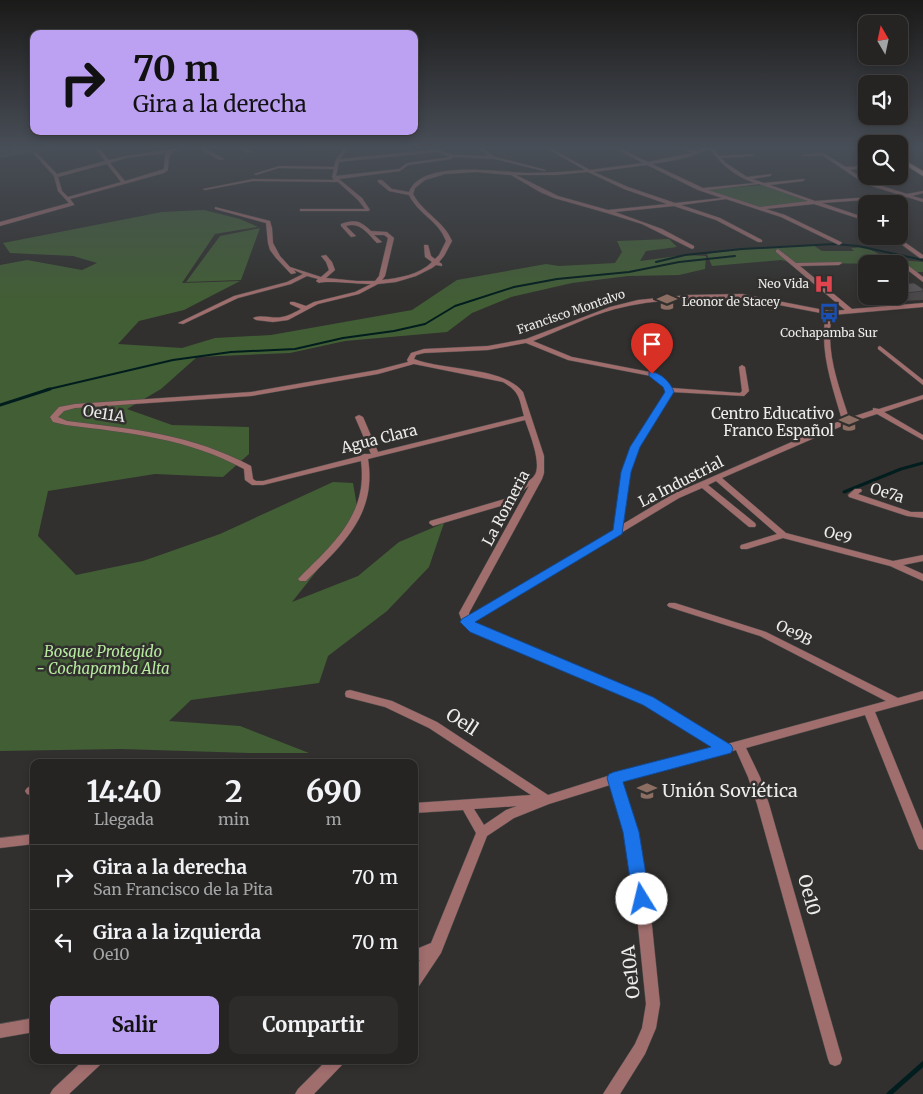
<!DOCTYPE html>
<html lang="es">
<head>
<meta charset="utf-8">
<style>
  body { margin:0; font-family:Merriweather,serif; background:#2d2c2a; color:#f1f3f6; height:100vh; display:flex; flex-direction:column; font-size:19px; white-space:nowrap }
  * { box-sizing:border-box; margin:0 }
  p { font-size:16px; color:#a3a4a5 }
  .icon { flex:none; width:28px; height:28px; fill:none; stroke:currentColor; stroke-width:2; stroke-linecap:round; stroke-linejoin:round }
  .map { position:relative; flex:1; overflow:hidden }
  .panel { position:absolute; left:30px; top:759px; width:388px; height:305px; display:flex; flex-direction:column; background:#252422; border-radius:10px; box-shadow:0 2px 8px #0003,0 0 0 1px #424140 }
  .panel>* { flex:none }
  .banner { position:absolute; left:30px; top:30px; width:388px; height:105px; border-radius:10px; box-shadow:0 2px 8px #0003,0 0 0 1px #424140; background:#bca0f2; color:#111; overflow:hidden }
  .needle { width:32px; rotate:351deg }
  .controls { position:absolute; left:858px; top:15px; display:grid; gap:10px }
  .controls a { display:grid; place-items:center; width:50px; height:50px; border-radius:10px; background:#252422; box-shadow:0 2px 8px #0003,0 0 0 1px #424140; font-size:25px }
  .pin { position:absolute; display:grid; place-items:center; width:42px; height:42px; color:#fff; margin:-51px -21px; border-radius:50% 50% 50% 0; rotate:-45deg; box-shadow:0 0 5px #0007 }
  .pin .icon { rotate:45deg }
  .me { position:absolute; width:55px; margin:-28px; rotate:351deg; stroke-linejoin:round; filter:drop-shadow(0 0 4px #0008) }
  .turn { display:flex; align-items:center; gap:18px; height:105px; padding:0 20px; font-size:22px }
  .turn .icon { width:65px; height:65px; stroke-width:2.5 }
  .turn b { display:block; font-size:35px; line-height:42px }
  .eta { display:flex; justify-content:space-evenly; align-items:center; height:85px; text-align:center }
  .eta b { font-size:30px; font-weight:700; line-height:35px }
  .cta { display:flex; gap:10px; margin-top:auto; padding:10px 20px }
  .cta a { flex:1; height:58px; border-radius:10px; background:#bca0f2; color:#111; font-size:20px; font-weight:700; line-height:58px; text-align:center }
  .cta a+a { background:#2d2c2a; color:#f1f3f6 }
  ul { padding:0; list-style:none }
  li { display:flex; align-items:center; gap:15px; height:65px; padding:0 20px; border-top:1px solid #424140 }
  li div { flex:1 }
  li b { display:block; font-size:19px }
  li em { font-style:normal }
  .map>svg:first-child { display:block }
  .green { fill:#425e35 }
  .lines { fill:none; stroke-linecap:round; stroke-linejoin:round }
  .stream-far2 { stroke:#021d1d; stroke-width:2 }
  .stream-far1 { stroke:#021d1d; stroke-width:3 }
  .stream { stroke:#021d1d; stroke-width:5 }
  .minor-casing { stroke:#4f4e4c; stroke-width:1 }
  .primary-casing { stroke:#4f4e4c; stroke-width:2 }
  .minor { fill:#a16e6e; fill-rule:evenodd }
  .primary { fill:#f8b9b8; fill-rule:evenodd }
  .wall { fill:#4b484a }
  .building { fill:#575456; stroke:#3d3b3c }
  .route { fill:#1a73e8; stroke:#114b97 }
  .labels { text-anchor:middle; stroke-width:5; stroke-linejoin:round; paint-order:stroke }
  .far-poi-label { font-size:12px; fill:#ececea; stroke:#31302e; text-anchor:end }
  .far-street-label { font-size:12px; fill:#ececea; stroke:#31302e }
  .street-label { font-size:15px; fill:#ececea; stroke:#31302e }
  .poi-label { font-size:15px; fill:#ececea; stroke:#31302e; text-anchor:end }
  .park-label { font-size:15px; font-style:italic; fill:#b6ea9e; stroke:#31302e }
  .near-street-label { font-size:18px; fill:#ececea; stroke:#31302e }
  .near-poi-label { font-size:18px; fill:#ececea; stroke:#31302e; text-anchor:start }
</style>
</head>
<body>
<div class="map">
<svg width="923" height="1094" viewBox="0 0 923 1094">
  <rect width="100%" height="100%" fill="#31302e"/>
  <!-- green -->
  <path class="green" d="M0 148H62L0 158Z
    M763 185 811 201 760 207 702 190Z
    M204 210 240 219 258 227 215 234 182 283 240 281 184 310 139 321 118 344 182 348 215 338 271 335 412 310 457 280 546 264 559 266 615 263 622 252 617 241 669 239 677 247 646 251 640 261 685 255 706 256 705 269 679 275 628 276 572 283 511 297 472 313 447 332 345 341 290 353 197 357 161 389 127 409 172 425 249 427V454L223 477 155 474 48 491 38 536 76 575 143 561 220 534 333 482 353 483 359 518 292 602 358 576 399 542 444 523 429 567 387 611 328 656 319 683 191 700 169 721 240 726 309 753H249L121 749 0 751V265L27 260 82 270 97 263 73 256 10 253 3 243 162 212Z
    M260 228 241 280 186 282 220 236Z
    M813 245 822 251H854L851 248 865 247 889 259 923 262V272H913L909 266H899V264L795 263 781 260 712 266 707 254 742 249Z"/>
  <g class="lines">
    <!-- stream-far2 -->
    <path class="stream-far2" d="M656 262 685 255 742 249 834 244 858 246 923 260
      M45 390 173 360 231 352 295 349 343 338 394 331 425 324 455 306 514 287 557 279 629 272 679 262 735 256"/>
    <!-- stream-far1 -->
    <path class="stream-far1" d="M0 405 50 389
      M844 492 901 469 923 463"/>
    <!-- stream -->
    <path class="stream" d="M889 1094 923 1064"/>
    <defs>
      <path id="minor" d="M9 148H26L13 150Z
        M95 148H99L109 160 126 156 180 148C168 155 169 155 168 170L164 173 70 199 74 204V205L0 226V222L69 203 58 191 54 176 34 154V152H36L57 174 105 161ZM167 153 165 155 164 169 125 181 110 163 126 158ZM107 164 121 182 68 197 62 191 58 177Z
        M198 148H203L224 159 220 160Z
        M239 148H244L251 152 248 153Z
        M306 148H349L340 159 432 150 428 148H433L453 155 489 156 477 148H481L495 157 546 170 544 171 495 159 453 157 451 159 408 165 400 171 339 179 362 198 370 210 368 211H300V209H365L358 200 338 182 253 181 205 190 203 189 253 179 334 180 332 177 334 169 279 168 256 175 254 174 279 166 334 167 336 159 344 149H308ZM437 152 450 157 407 163 399 169 336 176 339 162Z
        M546 148H550L590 170 643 163 614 148H619L648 162 692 153 682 148H687L696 151 704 148H713L719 156 754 154 753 156 721 158 726 163 747 177 772 174 770 176 752 179 764 183 805 179 803 181 770 185 815 201 900 195 865 184 822 155 804 156 802 155 823 153 846 167 866 166V168L850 170 868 182 890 177 889 176H895L897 179 873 183 907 194 923 191V193L912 196 923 199V202L907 197 822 203 866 218V221L814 204 766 209 785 215 841 242 842 243 839 245 781 217 726 199 681 205 720 218 762 240V242H758L716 220 674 206 615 212 662 229 694 246V248L692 249 642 224 607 213 554 198 540 192 511 175 476 172 445 174 425 180 415 188 413 194C423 213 444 221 452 241L444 256 439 262 442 264V266L436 265 432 268 416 276 396 282 378 284 359 294 318 304 288 320 273 322 256 320 253 318C261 314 273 319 282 317 289 316 295 312 301 309L290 304V302H294L306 306 314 302 355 292 371 284C360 284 325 280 319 283L316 281 318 279 307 276 291 284 238 298 183 324 178 323 234 296 287 282 303 274 294 270 296 273 291 274 276 258 270 250 268 243 266 223 215 209V207L270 221 272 228 273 243 280 256 290 267 321 277 329 270 326 262 321 256 326 255 332 262 335 270 326 278 357 281H375L379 276 388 238 384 235H374L382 242 377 243C368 234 360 221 346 226L356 236 351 237 341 226V224C356 219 360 221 371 231L387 232 394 238 385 276 382 280C399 278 419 275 432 262L425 257 424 245H428L431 256 435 259 439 255 446 241C439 221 418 214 409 195L389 191 378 182V180H382L392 189 409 192C421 159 499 172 526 173 546 173 565 172 585 170ZM709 148C722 165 734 176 755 183L703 188 652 164C671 161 692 158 709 148ZM647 165 698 190 722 198 675 203 628 187 594 172ZM588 172 624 189 667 204 608 210 558 196 516 175H555ZM759 184 808 201 760 207 708 190Z
        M890 236H896L923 255V258H920Z
        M778 249 796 263 841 262 842 263 839 265 800 266 852 309 923 303V307L832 315C825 351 838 384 849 418L873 410V408L879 409 923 395V399L884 412 923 435V440L877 414 849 423 722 478 786 533 893 561 923 555V561L903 565 923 574V581L890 566 783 538 747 549H741L740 547 741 545 777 534 716 481 708 485 755 523 756 525 755 527H749L702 488 679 498 473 622 478 627 652 698 727 744 886 701 760 636 669 607 667 605 669 603H675L766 632 898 698 923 691V699L875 712 923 830V850L919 849 917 845 865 715 746 748 760 777 769 804 842 1059 840 1064 835 1066 830 1064 828 1059 757 804 748 777 736 750 621 782 637 832 651 916 660 1004 656 1028 645 1054 620 1094H603L635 1044 642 1028 646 1004 637 916 625 832 610 785 549 804 514 818 487 836 441 953 419 986 414 988V969L420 960 414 962V950L431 943 476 833 463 810 414 813V803L531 795 429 728 385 707 346 697 345 694 346 691 350 690 392 701 437 722 548 795 614 774 714 747 644 704 472 631 463 624 459 613 529 486C522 490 520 497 514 502L433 526 429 523 430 521 508 498C513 495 514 490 518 486 522 482 530 482 534 476 543 465 529 432 525 420L368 459C377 515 342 545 306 581H300L298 579 300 577C334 543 368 514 361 461L263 485H252L245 480 244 469C187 438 130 433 66 425L53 422 50 417 59 407 75 404 251 392 377 370 408 362 407 360 411 353 424 349 488 346 526 339 610 307 638 300 688 295 742 294 829 311 845 310 776 252V250ZM742 298 826 314C819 351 832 385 842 420L673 494 623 524 630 472 639 447 672 392 744 396 749 391 745 367 742 365 739 367 742 391 740 393 672 388 666 380 655 373 572 357 533 341C559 331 589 316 615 309 656 298 700 299 742 298ZM526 343 568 360 651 376 663 385 666 392 631 447 622 472 614 530 469 616V613L542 479 544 473V456L523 392C502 366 444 371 414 359L416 355 424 353 488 350ZM414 364 503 382C520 392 519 398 524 416L378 452 363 417 359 415 355 417 371 454H364L360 456 263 481H256L253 479 251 466C191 434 133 429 67 421L58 417 64 411 75 408 251 396 378 374ZM517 806 506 810 484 825 474 809Z
        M905 266H909L923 277V282L905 268Z
        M880 346 923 380V385L878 349V347Z
        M855 489H861L862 491 858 494 911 512H923V518L907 516 849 497 848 495Z
        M31 786H34V796L27 794 25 791 27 788Z
        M34 834V844L0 848V838Z
        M34 1018V1032L0 1038V1024Z
        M84 1060H102L100 1065 69 1094H50L53 1089Z
        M327 1060H344L342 1065 314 1094H295L298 1089Z"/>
      <path id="primary" d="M899 157 923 171V176L899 161Z"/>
    </defs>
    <!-- minor casing -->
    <use href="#minor" class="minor-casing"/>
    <!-- primary casing -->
    <use href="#primary" class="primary-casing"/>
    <!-- minor -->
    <use href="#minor" class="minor"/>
    <!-- primary -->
    <use href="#primary" class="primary"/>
  </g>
  <!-- wall -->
  <path class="wall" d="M899 284 923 289V300L903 301 896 296H899Z"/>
  <!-- building -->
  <path class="building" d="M914 283 923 289V291L905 293 899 288V284Z"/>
  <!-- sky -->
  <linearGradient id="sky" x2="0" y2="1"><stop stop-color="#1b1a19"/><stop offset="0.49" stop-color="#484e57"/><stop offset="1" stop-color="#484e57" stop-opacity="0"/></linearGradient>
  <rect width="923" height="301" fill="url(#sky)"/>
  <!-- route -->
  <path class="route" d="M649 372C660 371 671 383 674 392L640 447 631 472 622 534 475 622 653 697 731 745 733 749 731 753 623 782 639 832 650 899 648 905 642 907 636 905 633 899 623 832 607 778 609 774 614 772 711 747 643 705 470 632 460 622 462 619 613 530 621 472 630 447 665 392 663 387 649 376Z"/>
  <!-- icons -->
  <defs>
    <symbol id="hospital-bare" viewBox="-9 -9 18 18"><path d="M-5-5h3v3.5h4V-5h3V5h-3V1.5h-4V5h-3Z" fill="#e0444e" stroke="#31302e" stroke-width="2.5" paint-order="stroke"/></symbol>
    <symbol id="school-bare" viewBox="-9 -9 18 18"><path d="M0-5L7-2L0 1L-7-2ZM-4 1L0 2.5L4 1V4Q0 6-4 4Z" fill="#8d6e63" stroke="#31302e" stroke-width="2.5" paint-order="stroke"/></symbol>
    <symbol id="bus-bare" viewBox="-9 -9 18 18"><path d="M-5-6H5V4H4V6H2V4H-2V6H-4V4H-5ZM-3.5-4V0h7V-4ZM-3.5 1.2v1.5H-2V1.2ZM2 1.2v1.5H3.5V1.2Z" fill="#1a4fb4" stroke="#31302e" stroke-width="2.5" paint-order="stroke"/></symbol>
  </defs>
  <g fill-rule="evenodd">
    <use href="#hospital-bare" x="810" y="270" width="28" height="28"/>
    <use href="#school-bare" x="653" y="288" width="28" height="28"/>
    <use href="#bus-bare" x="815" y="299" width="28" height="28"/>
    <use href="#school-bare" x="835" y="409" width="28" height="28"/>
    <use href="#school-bare" x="633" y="777" width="28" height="28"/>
  </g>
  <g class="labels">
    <!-- far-poi labels -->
    <g class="far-poi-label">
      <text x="809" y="288">Neo Vida</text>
      <text x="682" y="306" text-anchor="start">Leonor de Stacey</text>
      <text x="829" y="337" text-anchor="middle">Cochapamba Sur</text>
    </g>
    <!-- far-street labels -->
    <g class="far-street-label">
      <text transform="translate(571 312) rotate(-19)" y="4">Francisco Montalvo</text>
    </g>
    <!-- street labels -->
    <g class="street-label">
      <text transform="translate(104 414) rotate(9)" y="5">Oe11A</text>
      <text transform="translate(379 439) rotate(-14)" y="5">Agua Clara</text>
      <text transform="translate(681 482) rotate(-27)" y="5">La Industrial</text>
      <text transform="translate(887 493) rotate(17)" y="5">Oe7a</text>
      <text transform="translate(506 508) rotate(-62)" y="5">La Romeria</text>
      <text transform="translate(838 535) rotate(15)" y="5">Oe9</text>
      <text transform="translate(794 633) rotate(27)" y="5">Oe9B</text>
    </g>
    <!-- poi labels -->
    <g class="poi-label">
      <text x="834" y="419">Centro Educativo<tspan x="834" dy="17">Franco Español</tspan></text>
    </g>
    <!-- park labels -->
    <g class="park-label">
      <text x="103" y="657">Bosque Protegido<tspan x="103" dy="17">- Cochapamba Alta</tspan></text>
    </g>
    <!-- near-street labels -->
    <g class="near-street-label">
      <text transform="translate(462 722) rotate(33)" y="6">Oell</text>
      <text transform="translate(809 895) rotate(75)" y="6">Oe10</text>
      <text transform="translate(631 972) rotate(-96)" y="6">Oe10A</text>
    </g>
    <!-- near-poi labels -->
    <g class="near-poi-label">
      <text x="662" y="797">Unión Soviética</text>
    </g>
  </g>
</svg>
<div class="controls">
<a><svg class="needle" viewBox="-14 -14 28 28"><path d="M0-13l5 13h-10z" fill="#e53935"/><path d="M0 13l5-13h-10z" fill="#a3a4a5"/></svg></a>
<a><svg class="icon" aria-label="sound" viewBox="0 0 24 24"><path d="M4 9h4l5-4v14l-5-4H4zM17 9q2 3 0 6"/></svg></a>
<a><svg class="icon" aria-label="search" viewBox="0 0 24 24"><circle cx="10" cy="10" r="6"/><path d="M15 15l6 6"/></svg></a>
<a>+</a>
<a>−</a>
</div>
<div class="pin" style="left:652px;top:374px;background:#d93025"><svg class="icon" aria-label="arrive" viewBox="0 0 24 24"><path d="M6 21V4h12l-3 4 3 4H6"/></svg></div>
<svg class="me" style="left:642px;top:899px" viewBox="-20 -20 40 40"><circle r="19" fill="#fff"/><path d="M0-13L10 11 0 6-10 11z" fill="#1a73e8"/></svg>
<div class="banner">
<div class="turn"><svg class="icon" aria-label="right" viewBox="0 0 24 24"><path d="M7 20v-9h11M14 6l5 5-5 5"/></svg><div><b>70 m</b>Gira a la derecha</div></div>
</div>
<section class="panel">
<div class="eta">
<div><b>14:40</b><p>Llegada</p></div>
<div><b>2</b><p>min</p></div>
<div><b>690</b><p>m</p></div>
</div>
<ul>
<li><svg class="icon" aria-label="right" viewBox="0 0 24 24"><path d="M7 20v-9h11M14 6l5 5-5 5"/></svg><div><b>Gira a la derecha</b><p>San Francisco de la Pita</p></div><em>70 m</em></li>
<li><svg class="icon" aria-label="left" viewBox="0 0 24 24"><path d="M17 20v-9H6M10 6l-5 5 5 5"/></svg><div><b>Gira a la izquierda</b><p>Oe10</p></div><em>70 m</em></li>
</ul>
<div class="cta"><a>Salir</a><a>Compartir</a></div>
</section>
</div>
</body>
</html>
